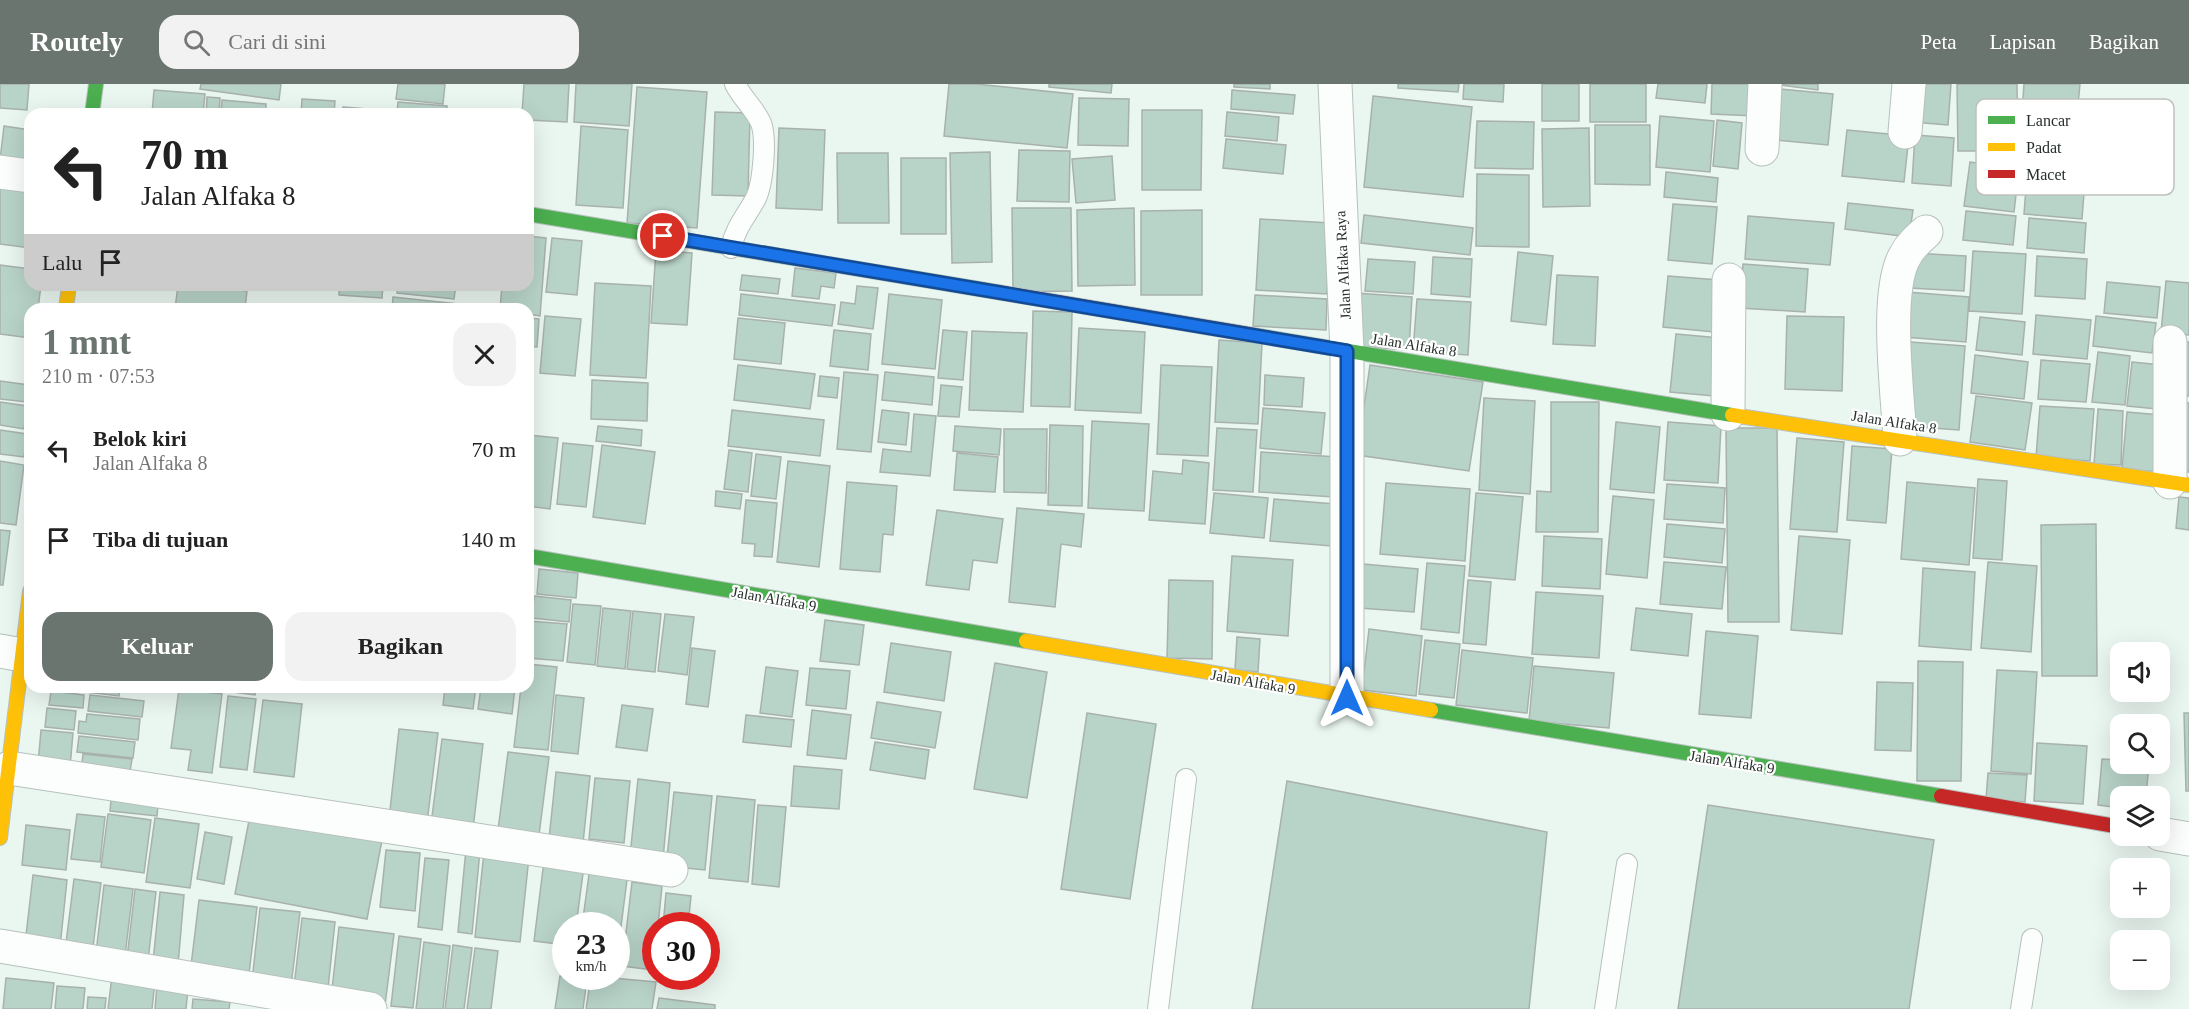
<!DOCTYPE html>
<html lang="id">
<head>
<meta charset="utf-8">
<style>
  body { margin:0; font-family:"Times New Roman",serif; background:#f2f2f2; color:#222; height:100vh; display:flex; flex-direction:column; font-size:22px; white-space:nowrap }
  * { box-sizing:border-box; margin:0 }
  p { font-size:20px; color:#767676 }
  .icon { flex:none; width:33px; height:33px; fill:none; stroke:currentColor; stroke-width:2; stroke-linecap:round; stroke-linejoin:round }
  .map { position:relative; flex:1; overflow:hidden }
  .panel { position:absolute; left:24px; top:219px; width:510px; height:390px; display:flex; flex-direction:column; background:#fff; border-radius:18px; box-shadow:0 6px 24px #0002 }
  .panel>* { flex:none }
  .hud { position:absolute; left:24px; top:24px; width:510px; height:183px; border-radius:18px; box-shadow:0 6px 24px #0002; background:#fff; color:#222; overflow:hidden }
  .fabs { position:absolute; left:2110px; top:558px; display:grid; gap:12px }
  .fabs a { display:grid; place-items:center; width:60px; height:60px; border-radius:12px; background:#fff; box-shadow:0 6px 24px #0002; font-size:30px }
  .speed { position:absolute; left:552px; top:828px; display:flex; gap:12px; font-size:30px; font-weight:700; text-align:center }
  .speed>* { display:grid; place-content:center; width:78px; height:78px; border-radius:50%; background:#fff; box-shadow:0 6px 24px #0002; line-height:1 }
  .speed small { font-size:15px; font-weight:400 }
  .speed .limit { border:9px solid #d22; background:#fff; color:#111 }
  .pin { position:absolute; display:grid; place-items:center; width:51px; height:51px; color:#fff; margin:-26px; border:3px solid #fff; border-radius:50%; box-shadow:0 2px 6px #0007 }
  .me { position:absolute; width:66px; margin:-33px; rotate:0deg; stroke-linejoin:round; filter:drop-shadow(0 0 4px #0008) }
  .turn { display:flex; align-items:center; gap:21px; height:126px; padding:0 18px; font-size:27px }
  .turn .icon { width:78px; height:78px; stroke-width:2.5 }
  .turn b { display:block; font-size:42px; line-height:51px }
  .then { display:flex; align-items:center; height:57px; padding:0 18px; background:#0003; gap:12px; font-size:22px }
  .round { display:grid; place-items:center; flex:none; width:63px; height:63px; border-radius:18px; background:#f2f2f2 }
  .headline { display:flex; align-items:center; justify-content:space-between; height:102px; padding:0 18px }
  h1 { font-size:36px; font-weight:700; line-height:45px; color:#6b7570 }
  .primary-button { display:flex; gap:12px; margin-top:auto; padding:12px 18px }
  .primary-button a { flex:1; height:69px; border-radius:18px; background:#6b7570; color:#fff; font-size:24px; font-weight:700; line-height:69px; text-align:center }
  .primary-button a+a { background:#f2f2f2; color:#222 }
  ul { padding:0; list-style:none }
  li { display:flex; align-items:center; gap:18px; height:90px; padding:0 18px }
  li div { flex:1 }
  li b { display:block; font-size:22px }
  li em { font-style:normal }
  header { display:flex; align-items:center; gap:36px; box-sizing:border-box; height:84px; padding:0 30px; background:#6b7570; color:#fff }
  header strong { font-size:28px }
  nav { display:flex; gap:33px; margin-inline-start:auto; font-size:21px }
  .search { width:420px; height:54px; background:#f2f2f2; display:flex; align-items:center; gap:15px; box-sizing:border-box; padding:0 21px; border-radius:18px; color:#767676; font-size:22px }
  .map>svg:first-child { display:block }
  .building { fill:#b8d3c8; stroke:#a8b1ad; stroke-width:1.5 }
  .lines { fill:none; stroke-linecap:round; stroke-linejoin:round }
  .lane-casing { stroke:#b7c1bc; stroke-width:22 }
  .street-casing { stroke:#b7c1bc; stroke-width:35 }
  .fast-casing { stroke:#b7c1bc; stroke-width:16 }
  .slow-casing { stroke:#b7c1bc; stroke-width:16 }
  .jam-casing { stroke:#b7c1bc; stroke-width:16 }
  .lane { stroke:#fcfefd; stroke-width:20 }
  .street { stroke:#fcfefd; stroke-width:33 }
  .fast { stroke:#4caf50; stroke-width:14 }
  .slow { stroke:#ffc107; stroke-width:14 }
  .jam { stroke:#c62828; stroke-width:14 }
  .route-casing { stroke:#114b97; stroke-width:15 }
  .route { stroke:#1a73e8; stroke-width:10 }
  .labels { text-anchor:middle; stroke-width:4.5; stroke-linejoin:round; paint-order:stroke }
  .street-label { font-size:15px; fill:#262f2b; stroke:#fff }
  .key { fill:#fff; stroke:#bec1bf; stroke-width:1.5 }
  .key-label { font-size:16px; fill:#262f2b }
</style>
</head>
<body>
<header>
<strong>Routely</strong>
<div class="search"><svg class="icon" aria-label="search" viewBox="0 0 24 24"><circle cx="10" cy="10" r="6"/><path d="M15 15l6 6"/></svg>Cari di sini</div>
<nav><a>Peta</a><a>Lapisan</a><a>Bagikan</a></nav>
</header>
<div class="map">
<svg width="2189" height="925" viewBox="0 0 2189 925">
  <rect width="100%" height="100%" fill="#eaf6f0"/>
  <!-- building -->
  <path class="building" d="M0 0H29L27 26 0 24Z
    M201 0H281L279 16 200 5Z
    M398 0H445L443 20 396 15Z
    M524 0H569L567 38 528 36V30H522Z
    M576 0H632L629 42 574 38Z
    M949 0H976L1073 10 1067 64 944 52Z
    M1049 0H1112L1111 9 1049 3Z
    M1234 0H1270V5L1234 3Z
    M1398 0H1459L1458 8 1398 4Z
    M1464 0H1504L1503 18 1463 15Z
    M1542 0H1579V37H1542Z
    M1590 0H1646V38H1590Z
    M1658 0H1707L1705 19 1656 14Z
    M1712 0H1757L1755 32 1711 30Z
    M1772 0H1818V6Z
    M1914 0H1951L1948 41 1912 38Z
    M1957 0H2017L2018 67H1958Z
    M2024 0H2080L2077 31 2022 28Z
    M637 3 707 8 697 144 627 139Z
    M1780 5 1833 10 1828 61 1776 56Z
    M154 6 205 10 203 30H152Z
    M1232 6 1295 11 1293 30 1231 25Z
    M1373 12 1472 23 1463 113 1364 103Z
    M207 13 220 14 219 30H206Z
    M1079 14 1129 15 1128 62 1078 61Z
    M302 15 335 17 334 30H301Z
    M222 16 266 20V30H221Z
    M398 18 447 22V30H397Z
    M343 23 391 27 390 30H342Z
    M1142 26H1202L1201 106H1142Z
    M715 28 750 29 748 112 712 111Z
    M1227 28 1279 33 1277 57 1225 52Z
    M1660 32 1714 37 1710 88 1656 83Z
    M1717 36 1742 39 1738 85 1713 82Z
    M1477 37 1534 38 1533 85 1475 84Z
    M1595 41H1650V101L1595 100Z
    M4 42 30 46V80L0 76Z
    M581 42 628 46 623 124 576 121Z
    M779 44 825 46 822 126 776 124Z
    M1589 44 1590 122 1543 123 1542 45Z
    M1847 46 1909 52 1904 98 1842 92Z
    M1915 51 1954 54 1951 102 1912 99Z
    M1226 55 1286 61 1283 90 1223 84Z
    M1019 66 1070 67 1069 118 1017 117Z
    M990 68 992 178 952 179 950 69Z
    M837 69H888L889 139H838Z
    M1112 72 1115 116 1076 119 1072 75Z
    M901 74H946V150H901Z
    M1970 78 2019 85 2014 128 1964 122Z
    M1666 88 1718 94 1716 118 1664 113Z
    M1477 90 1529 91V163L1476 162Z
    M2027 91 2085 96 2082 135 2024 130Z
    M0 103 30 107V164L0 160Z
    M1848 119 1913 126 1909 153 1845 145Z
    M1673 120 1717 123 1712 180 1668 176Z
    M1012 124H1071L1072 207 1013 208Z
    M1134 124 1135 201 1078 202 1077 126Z
    M1202 126V211H1141V127Z
    M1966 127 2016 132 2013 161 1963 156Z
    M1364 131 1473 144 1470 171 1361 159Z
    M1748 132 1834 139 1830 181 1745 175Z
    M2029 134 2086 139 2084 169 2027 164Z
    M1260 135 1331 139 1327 210 1256 206Z
    M528 152 546 154 540 232 528 230V225H500L502 201H528Z
    M552 154 582 157 577 211 546 208Z
    M656 166 692 169 687 241 651 239Z
    M1973 167 2026 170 2022 230 1969 227Z
    M1518 168 1553 172 1546 241 1511 237Z
    M1912 169 1966 172 1964 207 1910 204Z
    M2037 172 2087 175 2085 215 2035 212Z
    M1433 173 1472 175 1470 213 1431 210Z
    M1368 175 1415 178 1413 210 1365 207Z
    M1743 180 1808 185 1805 228 1740 224Z
    M0 181 30 185V201H41L38 225H30V254L0 250Z
    M795 184 836 189 834 204 821 202 819 215 792 212Z
    M742 191 780 195 778 210 740 206Z
    M1557 191 1598 193 1595 262 1553 260Z
    M1668 192 1719 196 1714 248 1663 243Z
    M2166 197 2189 199V251L2161 248Z
    M2107 198 2160 203 2157 234 2104 229Z
    M595 199 651 202 646 294 590 291Z
    M178 201H202L247 207 245 225H175Z
    M339 201H383L382 214 339 211Z
    M398 201H456L454 215 397 209Z
    M857 202 878 204 873 245 838 240 841 218 855 220Z
    M1907 208 1969 213 1966 258 1904 253Z
    M1356 209 1412 213 1409 266 1353 262Z
    M741 210 835 221 832 242 739 231Z
    M889 210 942 216 935 285 882 280Z
    M1255 211 1327 215 1326 246 1253 242Z
    M393 213 458 220 457 225H392Z
    M1417 215 1471 218 1468 271 1413 267Z
    M1033 227 1072 228 1070 323 1031 322Z
    M2036 231 2091 236 2087 275 2033 270Z
    M545 232 581 235 575 292 540 289Z
    M1787 232 1844 233 1842 307 1785 305Z
    M2096 232 2156 239 2152 269 2093 262Z
    M1980 233 2025 238 2022 271 1976 266Z
    M528 234 539 235 537 263 528 262Z
    M738 234 785 239 781 280 734 275Z
    M1079 244 1145 248 1141 329 1075 326Z
    M834 246 871 250 868 286 830 282Z
    M943 246 967 248 963 296 938 294Z
    M972 247 1027 249 1023 328 969 326Z
    M1676 250 1720 254 1714 312 1670 308Z
    M1219 256 1262 259 1258 340 1215 338Z
    M2177 257 2189 258V312L2173 311Z
    M1910 258 1965 262 1959 346 1904 342Z
    M2098 268 2130 272 2125 321 2092 318Z
    M1975 271 2028 278 2024 315 1971 309Z
    M2041 276 2090 280 2086 318 2038 315Z
    M2132 278 2161 281 2157 325 2127 322Z
    M738 281 815 290 810 325 734 316Z
    M1161 281 1212 283 1208 372 1157 370Z
    M1370 281 1483 298 1469 387 1357 371Z
    M844 288 878 291 871 368 837 365Z
    M885 288 934 293 932 321 882 316Z
    M1265 291 1304 294 1302 323 1264 321Z
    M820 292 839 294 837 314 818 312Z
    M592 296 648 299 647 337 591 335Z
    M0 297 29 301 27 318 0 315Z
    M941 301 962 303 959 333 938 332Z
    M1976 312 2032 319 2025 366 1970 358Z
    M1484 314 1535 317 1530 410 1479 406Z
    M0 318 27 322 24 345 0 341Z
    M1551 318H1599L1598 448H1536L1537 407 1551 408Z
    M2177 318 2189 319V388H2176Z
    M2040 322 2094 325 2090 377 2036 373Z
    M1263 324 1325 329 1321 370 1260 364Z
    M2098 325 2123 327 2121 381 2094 380Z
    M732 326 824 336 820 372 728 362Z
    M882 326 909 329 906 361 878 358Z
    M2127 328 2161 331 2158 388 2122 385Z
    M914 330 936 332 930 392 880 388 883 365 911 368Z
    M1092 337 1149 340 1144 427 1088 424Z
    M1616 338 1660 343 1654 409 1610 405Z
    M1668 338 1721 342 1718 399 1664 396Z
    M1050 341 1083 342 1082 422 1048 421Z
    M598 342 642 346 641 362 596 357Z
    M955 342 1001 345 999 371 953 367Z
    M1217 344 1257 346 1253 408 1213 406Z
    M1726 344H1777L1779 538H1728Z
    M1004 345H1047L1046 409 1004 408Z
    M0 346 27 350 24 373 0 370Z
    M528 351 558 354 550 425 528 422Z
    M1797 354 1844 358 1837 448 1790 445Z
    M563 359 593 362 586 423 557 420Z
    M602 361 655 368 645 440 593 433Z
    M1852 362 1892 365 1886 439 1847 436Z
    M729 366 752 369 748 408 724 405Z
    M1261 368 1337 373 1334 413 1259 408Z
    M957 369 998 373 995 408 954 406Z
    M756 370 781 373 776 415 751 412Z
    M1183 376 1209 379 1205 440 1149 436 1153 387 1182 390Z
    M0 377 24 381 16 441 0 439Z
    M788 377 830 382 819 483 777 478Z
    M1978 395 2007 397 2002 476 1973 474Z
    M847 398 897 402 893 451 883 450 880 488 840 485Z
    M1907 398 1975 404 1969 481 1901 475Z
    M1386 399 1470 405 1465 477 1380 470Z
    M1667 400 1725 404 1723 439 1664 435Z
    M716 407 742 410 740 425 715 422Z
    M1214 409 1268 414 1264 454 1210 449Z
    M1476 409 1523 413 1515 496 1469 492Z
    M1613 412 1654 416 1647 494 1606 490Z
    M2179 413 2189 414V446L2176 444Z
    M1274 415 1335 420 1332 462 1270 457Z
    M746 416 777 419 772 473 754 472 755 460 742 459Z
    M1017 424 1084 430 1081 463 1061 460 1055 523 1009 518Z
    M937 426 1003 435 997 479 973 476 969 506 926 501Z
    M1667 440 1725 445 1722 479 1664 473Z
    M2096 440 2097 592H2042L2041 441Z
    M0 446 10 447 3 501H0Z
    M1544 452 1602 455 1600 505 1542 502Z
    M1799 452 1850 456 1842 550 1791 546Z
    M1232 472 1293 476 1288 552 1227 547Z
    M1664 478 1726 483 1722 525 1660 520Z
    M1988 478 2037 482 2031 568 1981 564Z
    M1427 479 1465 482 1459 549 1421 545Z
    M1363 480 1418 485 1414 528 1359 524Z
    M1923 484 1975 488 1971 566 1919 562Z
    M539 485 578 489 576 514 537 510Z
    M1169 496 1213 497 1212 575 1167 574Z
    M1468 496 1491 498 1486 561 1463 559Z
    M1536 508 1603 512 1599 574 1532 570Z
    M534 512 571 516 569 538 532 534Z
    M573 520 601 522 595 581 567 578Z
    M603 524 631 527 625 585 597 582Z
    M1636 524 1692 530 1688 572 1631 566Z
    M633 527 661 530 655 588 627 585Z
    M665 530 694 533 687 591 658 587Z
    M825 536 864 541 859 581 820 577Z
    M529 537 567 540 563 577 528 574Z
    M1369 545 1422 552 1416 612 1362 606Z
    M1706 547 1758 552 1751 634 1699 630Z
    M1237 553 1260 555 1258 588 1235 586Z
    M1425 556 1460 560 1454 614 1419 610Z
    M891 559 951 568 944 617 884 608Z
    M692 564 715 567 708 623 686 620Z
    M1462 566 1533 574 1527 629 1456 621Z
    M1918 577 1963 578 1961 697H1917Z
    M995 579 1047 588 1027 714 974 705Z
    M528 580 557 583 548 666 514 663 521 603H528Z
    M1534 582 1614 589 1609 644 1529 637Z
    M766 583 798 587 792 633 760 629Z
    M810 584 850 587 846 625 806 621Z
    M1997 586 2037 588 2031 690 1991 687Z
    M1877 598 1913 599 1911 667 1875 666Z
    M43 603H120L119 612Z
    M195 603H256L255 611Z
    M445 603H476L473 625 443 621Z
    M481 603H515L512 630 478 625Z
    M179 605 222 610 212 689 188 686 191 666 171 664Z
    M51 607 84 611 83 624 49 621Z
    M90 611 144 617 142 633 88 627Z
    M556 611 584 614 578 670 551 667Z
    M228 612 256 615 247 686 220 683Z
    M263 616 302 620 294 693 254 688Z
    M877 618 941 628 935 664 871 654Z
    M622 621 653 625 647 667 616 663Z
    M47 624 76 627 74 646 45 643Z
    M812 626 851 631 846 675 807 671Z
    M1087 629 1156 640 1130 815 1061 805Z
    M2184 629H2189V707H2186Z
    M87 630 140 635 138 656 78 649 79 637 86 638Z
    M746 631 794 636 791 663 743 658Z
    M399 645 438 649 427 739 389 735Z
    M41 646 73 649 70 683 38 680Z
    M79 652 135 658 133 674 77 668Z
    M442 655 483 660 473 745 431 740Z
    M875 658 929 666 925 695 870 686Z
    M2037 659 2087 662 2083 720 2034 717Z
    M508 668 549 673 539 751 498 746Z
    M83 670 132 675 129 693 81 688Z
    M2102 675 2121 676V680H2149L2146 712H2121V724L2098 721Z
    M794 682 842 686 839 725 791 722Z
    M556 688 590 692 583 759 549 755Z
    M1988 689 2027 691 2025 718 1986 715Z
    M595 694 630 697 624 759 589 755Z
    M638 695 670 699 663 775 630 772Z
    M1287 697 1547 748 1529 925H1252Z
    M112 705 159 710 157 732 110 727Z
    M674 708 712 712 705 786 666 782Z
    M717 712 755 716 748 798 709 794Z
    M758 721 786 723 779 803 752 800Z
    M1708 721 1934 756 1909 925H1678Z
    M251 726 383 751 367 835 235 810Z
    M77 730 105 733 100 778 71 775Z
    M108 730 151 736 144 789 101 783Z
    M155 734 199 740 190 804 146 798Z
    M26 741 70 746 66 786 22 781Z
    M205 748 232 753 224 800 197 795Z
    M466 765 480 767 472 850 458 848Z
    M386 766 420 769 415 827 380 823Z
    M484 768 529 773 520 858 475 853Z
    M425 774 449 776 442 846 418 843Z
    M544 777 584 782 576 842H566V861L534 857Z
    M590 783 628 788 618 866 616 842H582Z
    M33 791 67 796 60 863 25 860Z
    M74 795 101 799 92 871 65 867Z
    M632 798 662 802 658 842H656L653 886 622 882Z
    M104 801 133 805 125 872 96 869Z
    M135 805 156 808 148 876 127 874Z
    M160 808 184 811 178 881 153 878Z
    M666 809 691 812 688 842H663Z
    M199 816 257 823 248 898 190 890Z
    M260 824 300 828 291 902 252 897Z
    M302 834 335 838 327 914 293 911Z
    M339 843 394 850 385 921 331 914Z
    M399 852 421 855 413 924 391 922Z
    M424 858 450 862 443 925H416Z
    M453 861 472 864 464 925H445Z
    M475 864 498 867 491 925H467Z
    M112 892 155 897 152 925H108Z
    M560 892 587 895 583 925H555Z
    M591 892 656 898 652 925H586Z
    M6 894 54 899 51 925H3Z
    M157 901 188 904 186 925H155Z
    M57 902 85 904 83 925H55Z
    M88 913 106 914 105 925H87Z
    M659 914 715 921V925H657Z
    M193 915 230 918 229 925H192Z"/>
  <g class="lines">
    <defs>
      <path id="lane" d="M731 164C735 144 747 131 756 114 763 99 767 55 761 39 755 25 742 14 735 0
        M1158 925 1186 695
        M1605 925 1627 780
        M2021 925 2032 855"/>
      <path id="street" d="M1335 0 1347 267V614
        M1905 48 1909 0
        M1762 65 1765 0
        M0 88 30 92
        M2170 258V398
        M1728 330 1729 196
        M1900 355C1898 312 1884 208 1905 172 1910 162 1918 155 1926 148
        M0 567 22 571
        M9 684 671 786
        M2160 750 2189 755
        M0 862 370 925"/>
      <path id="fast" d="M92 30 96 0
        M528 130 997 208
        M1253 251 1732 331
        M528 472 1026 557
        M1431 626 1941 712"/>
      <path id="slow" d="M66 225 69 201
        M1732 331 2189 401
        M1026 557 1431 626
        M0 754 30 507"/>
      <path id="jam" d="M997 208 1253 251
        M1941 712 2121 743"/>
    </defs>
    <!-- lane casing -->
    <use href="#lane" class="lane-casing"/>
    <!-- street casing -->
    <use href="#street" class="street-casing"/>
    <!-- fast casing -->
    <use href="#fast" class="fast-casing"/>
    <!-- slow casing -->
    <use href="#slow" class="slow-casing"/>
    <!-- jam casing -->
    <use href="#jam" class="jam-casing"/>
    <!-- lane -->
    <use href="#lane" class="lane"/>
    <!-- street -->
    <use href="#street" class="street"/>
    <!-- fast -->
    <use href="#fast" class="fast"/>
    <!-- slow -->
    <use href="#slow" class="slow"/>
    <!-- jam -->
    <use href="#jam" class="jam"/>
  </g>
  <g class="lines">
    <defs>
      <path id="route" d="M663 152 1347 267V614"/>
    </defs>
    <!-- route casing -->
    <use href="#route" class="route-casing"/>
    <!-- route -->
    <use href="#route" class="route"/>
  </g>
  <g class="labels">
    <!-- street labels -->
    <g class="street-label">
      <text transform="translate(1343 181) rotate(-93)" y="5">Jalan Alfaka Raya</text>
      <text transform="translate(1414 261) rotate(9)" y="5">Jalan Alfaka 8</text>
      <text transform="translate(1894 338) rotate(9)" y="5">Jalan Alfaka 8</text>
      <text transform="translate(774 515) rotate(10)" y="5">Jalan Alfaka 9</text>
      <text transform="translate(1253 598) rotate(10)" y="5">Jalan Alfaka 9</text>
      <text transform="translate(1732 678) rotate(9)" y="5">Jalan Alfaka 9</text>
    </g>
  </g>
  <!-- legend -->
  <rect x="1976" y="15" width="198" height="96" rx="9" class="key"/>
  <rect x="1988" y="32" width="27" height="8" fill="#4caf50"/>
  <rect x="1988" y="59" width="27" height="8" fill="#ffc107"/>
  <rect x="1988" y="86" width="27" height="8" fill="#c62828"/>
  <g class="key-label">
    <text x="2026" y="42">Lancar</text>
    <text x="2026" y="69">Padat</text>
    <text x="2026" y="96">Macet</text>
  </g>
</svg>
<div class="fabs">
<a><svg class="icon" aria-label="sound" viewBox="0 0 24 24"><path d="M4 9h4l5-4v14l-5-4H4zM17 9q2 3 0 6"/></svg></a>
<a><svg class="icon" aria-label="search" viewBox="0 0 24 24"><circle cx="10" cy="10" r="6"/><path d="M15 15l6 6"/></svg></a>
<a><svg class="icon" aria-label="layers" viewBox="0 0 24 24"><path d="M12 4l9 5-9 5-9-5zM3 14l9 5 9-5"/></svg></a>
<a>+</a>
<a>−</a>
</div>
<div class="speed"><div>23<small>km/h</small></div><div class="limit">30</div></div>
<div class="pin" style="left:663px;top:152px;background:#d93025"><svg class="icon" aria-label="arrive" viewBox="0 0 24 24"><path d="M6 21V4h12l-3 4 3 4H6"/></svg></div>
<svg class="me" style="left:1347px;top:614px" viewBox="-20 -20 40 40"><path d="M0-17L14 15 0 8-14 15z" fill="#1a73e8" stroke="#fff" stroke-width="4"/></svg>
<div class="hud">
<div class="turn"><svg class="icon" aria-label="left" viewBox="0 0 24 24"><path d="M17 20v-9H6M10 6l-5 5 5 5"/></svg><div><b>70 m</b>Jalan Alfaka 8</div></div>
<div class="then">Lalu<svg class="icon" aria-label="arrive" viewBox="0 0 24 24"><path d="M6 21V4h12l-3 4 3 4H6"/></svg></div>
</div>
<section class="panel">
<div class="headline"><div><h1>1 mnt</h1><p>210 m · 07:53</p></div><a class="round"><svg class="icon" aria-label="close" viewBox="0 0 24 24"><path d="M6 6l12 12M18 6L6 18"/></svg></a></div>
<ul>
<li><svg class="icon" aria-label="left" viewBox="0 0 24 24"><path d="M17 20v-9H6M10 6l-5 5 5 5"/></svg><div><b>Belok kiri</b><p>Jalan Alfaka 8</p></div><em>70 m</em></li>
<li><svg class="icon" aria-label="arrive" viewBox="0 0 24 24"><path d="M6 21V4h12l-3 4 3 4H6"/></svg><div><b>Tiba di tujuan</b></div><em>140 m</em></li>
</ul>
<div class="primary-button"><a>Keluar</a><a>Bagikan</a></div>
</section>
</div>
</body>
</html>
